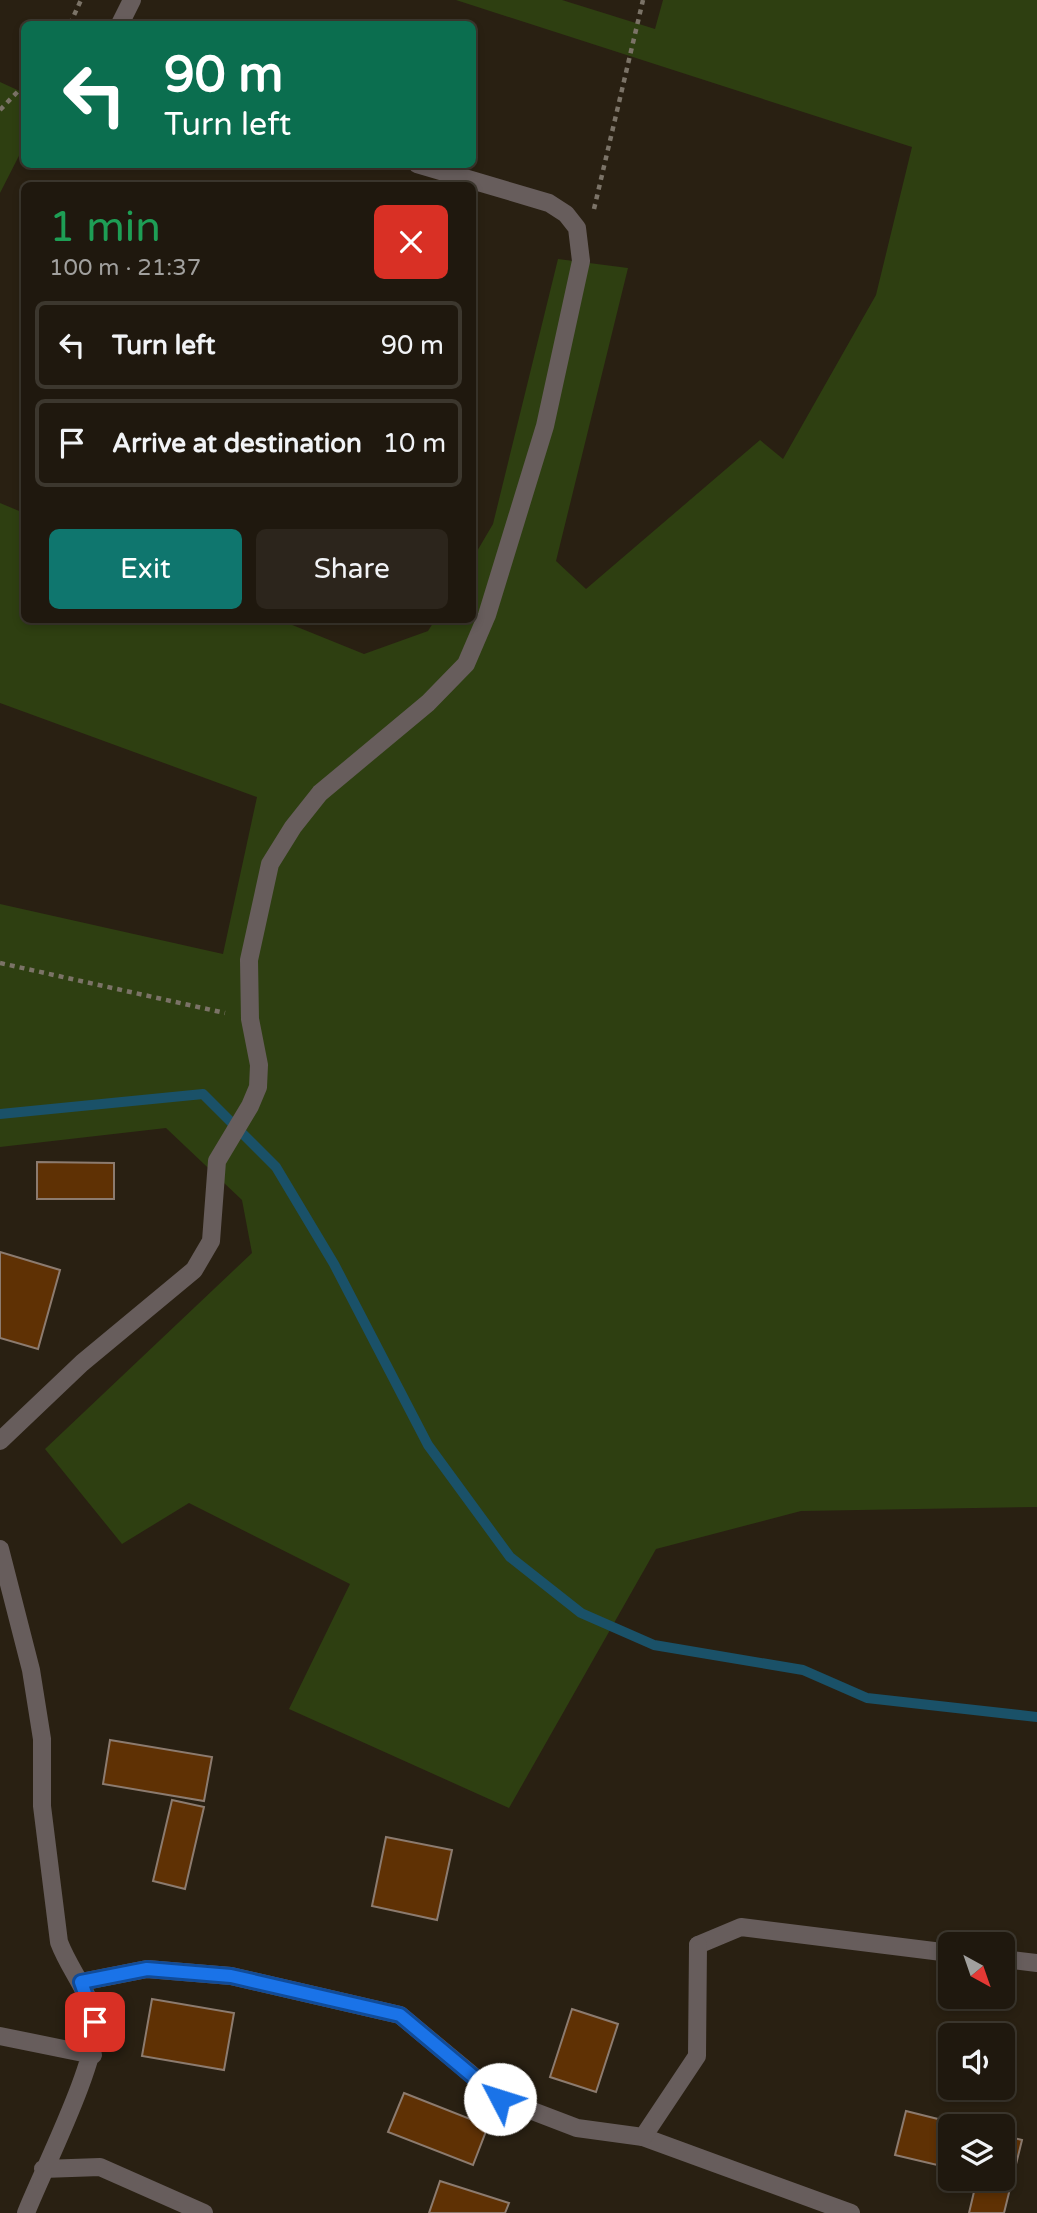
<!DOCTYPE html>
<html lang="en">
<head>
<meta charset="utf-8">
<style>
  body { margin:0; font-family:"Varela Round",sans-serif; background:#2c251c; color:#f1f3f6; height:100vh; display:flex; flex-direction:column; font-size:26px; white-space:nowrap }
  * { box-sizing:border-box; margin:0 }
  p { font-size:23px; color:#a1a09e }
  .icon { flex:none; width:38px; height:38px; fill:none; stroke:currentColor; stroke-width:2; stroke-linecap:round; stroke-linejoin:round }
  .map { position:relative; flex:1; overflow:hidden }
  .side { position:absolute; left:21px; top:182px; width:455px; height:441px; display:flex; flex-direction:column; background:#1f180e; border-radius:10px; box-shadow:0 4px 10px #0003,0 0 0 2px #3c372e }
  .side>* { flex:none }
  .hud { position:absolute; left:21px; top:21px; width:455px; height:147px; border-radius:10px; box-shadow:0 4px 10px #0003,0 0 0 2px #3c372e; background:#0b6e4f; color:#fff; overflow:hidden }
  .needle { width:46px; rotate:140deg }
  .tools { position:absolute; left:938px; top:1932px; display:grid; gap:14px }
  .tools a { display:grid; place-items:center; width:77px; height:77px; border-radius:10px; background:#1f180e; box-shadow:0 4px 10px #0003,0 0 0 2px #3c372e; font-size:35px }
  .pin { position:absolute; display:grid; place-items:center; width:60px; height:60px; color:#fff; margin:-30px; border-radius:14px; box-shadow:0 4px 10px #0006 }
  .me { position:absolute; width:77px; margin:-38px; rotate:310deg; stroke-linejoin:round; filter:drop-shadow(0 0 5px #0008) }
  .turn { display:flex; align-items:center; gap:24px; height:147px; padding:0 28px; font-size:32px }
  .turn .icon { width:91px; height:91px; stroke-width:2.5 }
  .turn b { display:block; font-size:49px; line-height:60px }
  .round { display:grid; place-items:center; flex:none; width:74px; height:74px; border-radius:10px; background:#2c251c }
  .head { display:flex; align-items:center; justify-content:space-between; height:119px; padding:0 28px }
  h1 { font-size:42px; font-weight:600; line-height:52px; color:#1e9e55 }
  .primary-button { display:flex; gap:14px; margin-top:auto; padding:14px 28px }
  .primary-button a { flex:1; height:80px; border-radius:10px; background:#0f766e; color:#fff; font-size:28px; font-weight:600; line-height:80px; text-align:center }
  .primary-button a+a { background:#2c251c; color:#f1f3f6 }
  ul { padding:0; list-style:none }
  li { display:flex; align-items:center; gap:21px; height:88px; margin:0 14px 10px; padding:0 14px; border:4px solid #3c372e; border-radius:10px }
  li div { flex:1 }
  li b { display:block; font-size:26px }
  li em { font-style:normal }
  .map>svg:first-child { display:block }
  .green { fill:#2e3f11 }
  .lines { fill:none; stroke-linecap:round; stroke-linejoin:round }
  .stream { stroke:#1a5168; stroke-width:10 }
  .building { fill:#5f3104; stroke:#8c7b6f; stroke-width:2 }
  .path { stroke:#7b7367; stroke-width:4.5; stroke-dasharray:5 5; stroke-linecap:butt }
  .lane { stroke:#675d5c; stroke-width:18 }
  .street { stroke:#675d5c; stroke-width:18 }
  .route-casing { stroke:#114b97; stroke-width:18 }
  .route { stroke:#1a73e8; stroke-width:12 }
</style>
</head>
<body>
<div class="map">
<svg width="1037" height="2213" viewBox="0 0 1037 2213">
  <rect width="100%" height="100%" fill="#292012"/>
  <!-- green -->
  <path class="green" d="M456 0H562L655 29 663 0H1037V1507L801 1511 656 1549 509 1808 289 1709 350 1584 189 1503 122 1544 45 1449 252 1253 242 1200 166 1128 0 1147V904L223 954 257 797 0 703V503L24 513V620H280L364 654 428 631 435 620H472L473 558 493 524 558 259 628 268 556 561 586 589 760 440 783 459 876 295 912 147Z
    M0 82 24 93V146L0 193Z"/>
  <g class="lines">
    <!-- stream -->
    <path class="stream" d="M0 1114 203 1094 276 1167 334 1264 428 1445 510 1557 581 1613 654 1645 803 1670 867 1698 1037 1717"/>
  </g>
  <!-- building -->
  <path class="building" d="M37 1162 114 1163V1199H37Z
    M0 1252 60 1270 38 1349 0 1338Z
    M110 1740 212 1757 204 1801 103 1784Z
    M172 1800 204 1807 185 1889 153 1881Z
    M386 1837 452 1850 437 1920 372 1906Z
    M152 1999 234 2013 224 2070 142 2056Z
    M572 2009 618 2024 596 2092 550 2077Z
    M404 2093 488 2126 473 2165 388 2132Z
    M906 2111 966 2126H950V2168L895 2155Z
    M1003 2135 1022 2140 1004 2213H969L977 2179H1003Z
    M440 2181 509 2203 505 2213H429Z"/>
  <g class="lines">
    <!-- path -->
    <path class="path" d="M70 24 81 0
      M0 110 24 85
      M594 209 643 0
      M0 963 225 1013"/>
    <!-- lane -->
    <path class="lane" d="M698 1945 741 1927 950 1953
      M1003 1959 1037 1963
      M643 2137 851 2213"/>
    <!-- street -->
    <path class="street" d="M120 24 132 0
      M0 1441 82 1363 194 1270 211 1241 217 1161 250 1106 258 1087 259 1065 250 1019 249 960 270 864 293 827 320 793 428 703 466 664 487 615 545 426 581 261 577 228 566 214 549 203 417 164
      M0 1549 31 1670 42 1739V1806L59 1942C69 1969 89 1991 95 2020 101 2056 42 2172 26 2213
      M81 1982 147 1969 231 1976 400 2015 501 2099 577 2128 643 2137 697 2056 698 1945
      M0 2036 93 2055
      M43 2169 100 2167 204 2213"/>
  </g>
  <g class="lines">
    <defs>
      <path id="route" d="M95 2022 81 1982 147 1969 231 1976 400 2015 500 2099"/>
    </defs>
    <!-- route casing -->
    <use href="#route" class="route-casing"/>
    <!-- route -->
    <use href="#route" class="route"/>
  </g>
</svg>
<div class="tools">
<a><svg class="needle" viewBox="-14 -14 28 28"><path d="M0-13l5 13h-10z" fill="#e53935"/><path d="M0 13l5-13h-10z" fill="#a1a09e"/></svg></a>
<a><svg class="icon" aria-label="sound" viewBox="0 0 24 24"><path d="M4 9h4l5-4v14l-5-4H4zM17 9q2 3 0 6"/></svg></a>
<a><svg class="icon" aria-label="layers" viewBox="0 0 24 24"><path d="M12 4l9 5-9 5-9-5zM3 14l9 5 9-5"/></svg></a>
</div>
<div class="pin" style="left:95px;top:2022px;background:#d93025"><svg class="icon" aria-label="arrive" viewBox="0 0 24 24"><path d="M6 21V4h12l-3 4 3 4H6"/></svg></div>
<svg class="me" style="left:500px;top:2099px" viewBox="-20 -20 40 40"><circle r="19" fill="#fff"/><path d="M0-13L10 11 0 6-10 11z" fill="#1a73e8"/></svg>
<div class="hud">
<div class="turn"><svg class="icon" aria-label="left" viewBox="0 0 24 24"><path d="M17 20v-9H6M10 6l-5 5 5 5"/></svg><div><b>90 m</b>Turn left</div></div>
</div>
<section class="side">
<div class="head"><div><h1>1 min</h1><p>100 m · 21:37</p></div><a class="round" style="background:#d93025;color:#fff"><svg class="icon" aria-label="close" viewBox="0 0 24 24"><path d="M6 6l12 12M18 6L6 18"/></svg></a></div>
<ul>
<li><svg class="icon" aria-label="left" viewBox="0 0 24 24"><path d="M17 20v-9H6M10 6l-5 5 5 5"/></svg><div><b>Turn left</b></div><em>90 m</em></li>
<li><svg class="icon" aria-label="arrive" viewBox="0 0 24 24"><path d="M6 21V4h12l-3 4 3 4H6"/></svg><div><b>Arrive at destination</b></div><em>10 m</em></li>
</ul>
<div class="primary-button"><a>Exit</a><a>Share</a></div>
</section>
</div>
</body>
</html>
